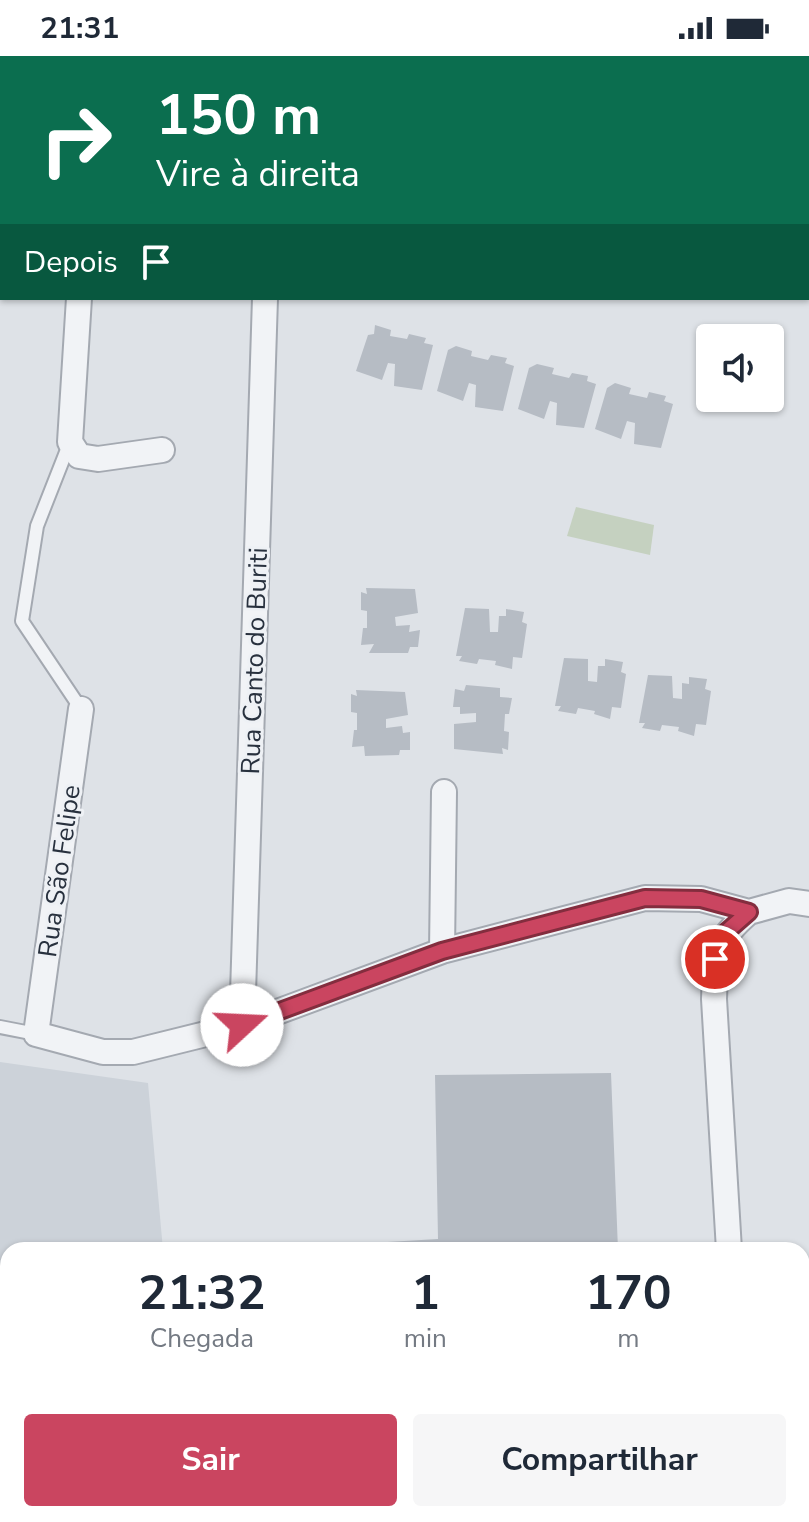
<!DOCTYPE html>
<html lang="pt">
<head>
<meta charset="utf-8">
<style>
  body { margin:0; font-family:"Nunito Sans",sans-serif; background:#f6f6f7; color:#1f2937; height:100vh; display:flex; flex-direction:column; font-size:30px; white-space:nowrap }
  * { box-sizing:border-box; margin:0 }
  p { font-size:26px; color:#747a83 }
  .icon { flex:none; width:44px; height:44px; fill:none; stroke:currentColor; stroke-width:2; stroke-linecap:round; stroke-linejoin:round }
  .map { position:relative; flex:1; overflow:hidden }
  .details { position:absolute; left:0px; top:1186px; width:810px; height:280px; display:flex; flex-direction:column; background:#fff; border-radius:24px 24px 0 0; box-shadow:0 2px 6px #0004 }
  .details>* { flex:none }
  .guide { position:absolute; left:0px; top:0px; width:810px; height:244px; box-shadow:0 2px 6px #0004; background:#0b6e4f; color:#fff; overflow:hidden }
  .fabs { position:absolute; left:696px; top:268px; display:grid; gap:16px }
  .fabs a { display:grid; place-items:center; width:88px; height:88px; border-radius:8px; background:#fff; box-shadow:0 2px 6px #0004; font-size:40px }
  .pin { position:absolute; display:grid; place-items:center; width:68px; height:68px; color:#fff; margin:-34px; border:4px solid #fff; border-radius:50%; box-shadow:0 2px 8px #0007 }
  .me { position:absolute; width:88px; margin:-44px; rotate:70deg; stroke-linejoin:round; filter:drop-shadow(0 0 6px #0008) }
  .turn { display:flex; align-items:center; gap:28px; height:168px; padding:0 24px; font-size:36px }
  .turn .icon { width:104px; height:104px; stroke-width:2.5 }
  .turn b { display:block; font-size:56px; line-height:68px }
  .then { display:flex; align-items:center; height:76px; padding:0 24px; background:#0003; gap:16px; font-size:30px }
  .eta { display:flex; justify-content:space-evenly; align-items:center; height:136px; text-align:center }
  .eta b { font-size:48px; font-weight:700; line-height:56px }
  .action { display:flex; gap:16px; margin-top:auto; padding:16px 24px }
  .action a { flex:1; height:92px; border-radius:8px; background:#ca4560; color:#fff; font-size:32px; font-weight:700; line-height:92px; text-align:center }
  .action a+a { background:#f6f6f7; color:#1f2937 }
  .status { display:flex; justify-content:space-between; align-items:center; height:56px; padding:0 40px; background:#fff; direction:ltr }
  .status svg { height:22px; fill:currentColor }
  .map>svg:first-child { display:block }
  .built { fill:#ccd2d9 }
  .green { fill:#c5d1c0 }
  .building { fill:#b6bcc4 }
  .lines { fill:none; stroke-linecap:round; stroke-linejoin:round }
  .lane-casing { stroke:#a4a9b1; stroke-width:16 }
  .street-casing { stroke:#a4a9b1; stroke-width:28 }
  .lane { stroke:#f1f3f6; stroke-width:12 }
  .street { stroke:#f1f3f6; stroke-width:24 }
  .route-casing { stroke:#832d3e; stroke-width:20 }
  .route { stroke:#ca4560; stroke-width:14 }
  .labels { text-anchor:middle; stroke-width:6; stroke-linejoin:round; paint-order:stroke }
  .street-label { font-size:26px; fill:#28313e; stroke:#eef1f5 }
</style>
</head>
<body>
<div class="status"><b>21:31</b><svg viewBox="0 0 49 12"><path d="M0 12V9h3v3zM5 12V6h3v6zM10 12V3h3v9zM15 12V0h3v12zM26 1h20v11H26zM47 4h2v5h-2z"/></svg></div>
<div class="map">
<svg width="809" height="1466" viewBox="0 0 809 1466">
  <rect width="100%" height="100%" fill="#dee2e7"/>
  <!-- built -->
  <path class="built" d="M0 1006 148 1027 163 1194H8V1458H186L187 1466H0Z"/>
  <!-- green -->
  <path class="green" d="M576 451 654 469 650 499 567 480Z"/>
  <!-- building -->
  <path class="building" d="M375 269 391 274 390 280 407 283 409 278 426 282 424 287 433 289 422 334 394 330 395 308 388 307 382 324 356 315 368 279 374 278Z
    M456 290 472 295 471 300 488 304 491 299 507 302 505 307 514 310 503 355 475 351 476 329 469 327 463 345 437 335 448 294Z
    M537 308 554 312 552 318 569 322 572 317 588 320 587 325 596 328 584 372 556 369 557 347 550 345 544 363 518 353 529 312Z
    M615 327 631 332 629 338 647 342 649 336 666 340 664 345 673 348 661 392 634 388 635 367 627 365 621 383 595 373 607 332Z
    M366 532 415 533 418 557 395 561 396 570 410 569 409 576 420 574 418 591H410L408 597H369L374 588 361 589 363 572H367V555L361 554V536L367 538Z
    M465 552 489 553 490 576H498L499 560H506V553L524 556 522 566 527 568 522 602 513 601 512 613 495 609 496 605 479 603 477 608 459 605 462 600H456Z
    M564 602 588 603V625L597 626 598 610H605V603L623 606 621 616 626 618 621 652 612 651 610 663 594 658 595 655 578 652 576 658 558 655 561 650H555Z
    M648 619 672 620 673 642 682 643V627L689 628V621L707 623 705 633 711 635 706 669 696 668 694 680 678 675 679 671 662 669 660 675 642 672 645 667H639Z
    M466 629 500 632V641L512 642 509 658H505L504 675 509 676 508 694 502 692 503 698 454 693V668L476 666V657L460 658V651H453L455 633 464 635Z
    M356 634 405 636 408 659 386 663V672L402 670 403 677 410 676V694H400L399 699 365 700 364 690 352 691 354 674H357V657L351 656V638L357 640Z
    M611 1017 618 1194H337V1189L438 1183 435 1019Z
    M349 1458H628V1466H350Z"/>
  <g class="lines">
    <defs>
      <path id="lane" d="M70 386 37 470 22 565 81 653
        M0 971 36 978"/>
      <path id="street" d="M284 0 285 2
        M565 0 566 2
        M804 0V2
        M654 2 657 0
        M0 120 2 119
        M808 121 809 149
        M79 242 70 386 79 400 98 403 162 394
        M81 653 36 978 103 996H133L242 969 442 895 645 842 701 843 749 856 789 845 809 848
        M442 895 444 736
        M242 969 265 242
        M729 1194 714 943C716 897 713 887 749 856
        M744 1458V1466"/>
    </defs>
    <!-- lane casing -->
    <use href="#lane" class="lane-casing"/>
    <!-- street casing -->
    <use href="#street" class="street-casing"/>
    <!-- lane -->
    <use href="#lane" class="lane"/>
    <!-- street -->
    <use href="#street" class="street"/>
  </g>
  <g class="lines">
    <defs>
      <path id="route" d="M242 969 442 895 645 842 701 843 749 856 725 877 715 903"/>
    </defs>
    <!-- route casing -->
    <use href="#route" class="route-casing"/>
    <!-- route -->
    <use href="#route" class="route"/>
  </g>
  <g class="labels">
    <!-- street labels -->
    <g class="street-label">
      <text transform="translate(254 605) rotate(-88)" y="9">Rua Canto do Buriti</text>
      <text transform="translate(59 815) rotate(-82)" y="9">Rua São Felipe</text>
    </g>
  </g>
</svg>
<div class="fabs">
<a><svg class="icon" aria-label="sound" viewBox="0 0 24 24"><path d="M4 9h4l5-4v14l-5-4H4zM17 9q2 3 0 6"/></svg></a>
</div>
<div class="pin" style="left:715px;top:903px;background:#d93025"><svg class="icon" aria-label="arrive" viewBox="0 0 24 24"><path d="M6 21V4h12l-3 4 3 4H6"/></svg></div>
<svg class="me" style="left:242px;top:969px" viewBox="-20 -20 40 40"><circle r="19" fill="#fff"/><path d="M0-13L10 11 0 6-10 11z" fill="#ca4560"/></svg>
<div class="guide">
<div class="turn"><svg class="icon" aria-label="right" viewBox="0 0 24 24"><path d="M7 20v-9h11M14 6l5 5-5 5"/></svg><div><b>150 m</b>Vire à direita</div></div>
<div class="then">Depois<svg class="icon" aria-label="arrive" viewBox="0 0 24 24"><path d="M6 21V4h12l-3 4 3 4H6"/></svg></div>
</div>
<section class="details">
<div class="eta">
<div><b>21:32</b><p>Chegada</p></div>
<div><b>1</b><p>min</p></div>
<div><b>170</b><p>m</p></div>
</div>
<div class="action"><a>Sair</a><a>Compartilhar</a></div>
</section>
</div>
</body>
</html>
